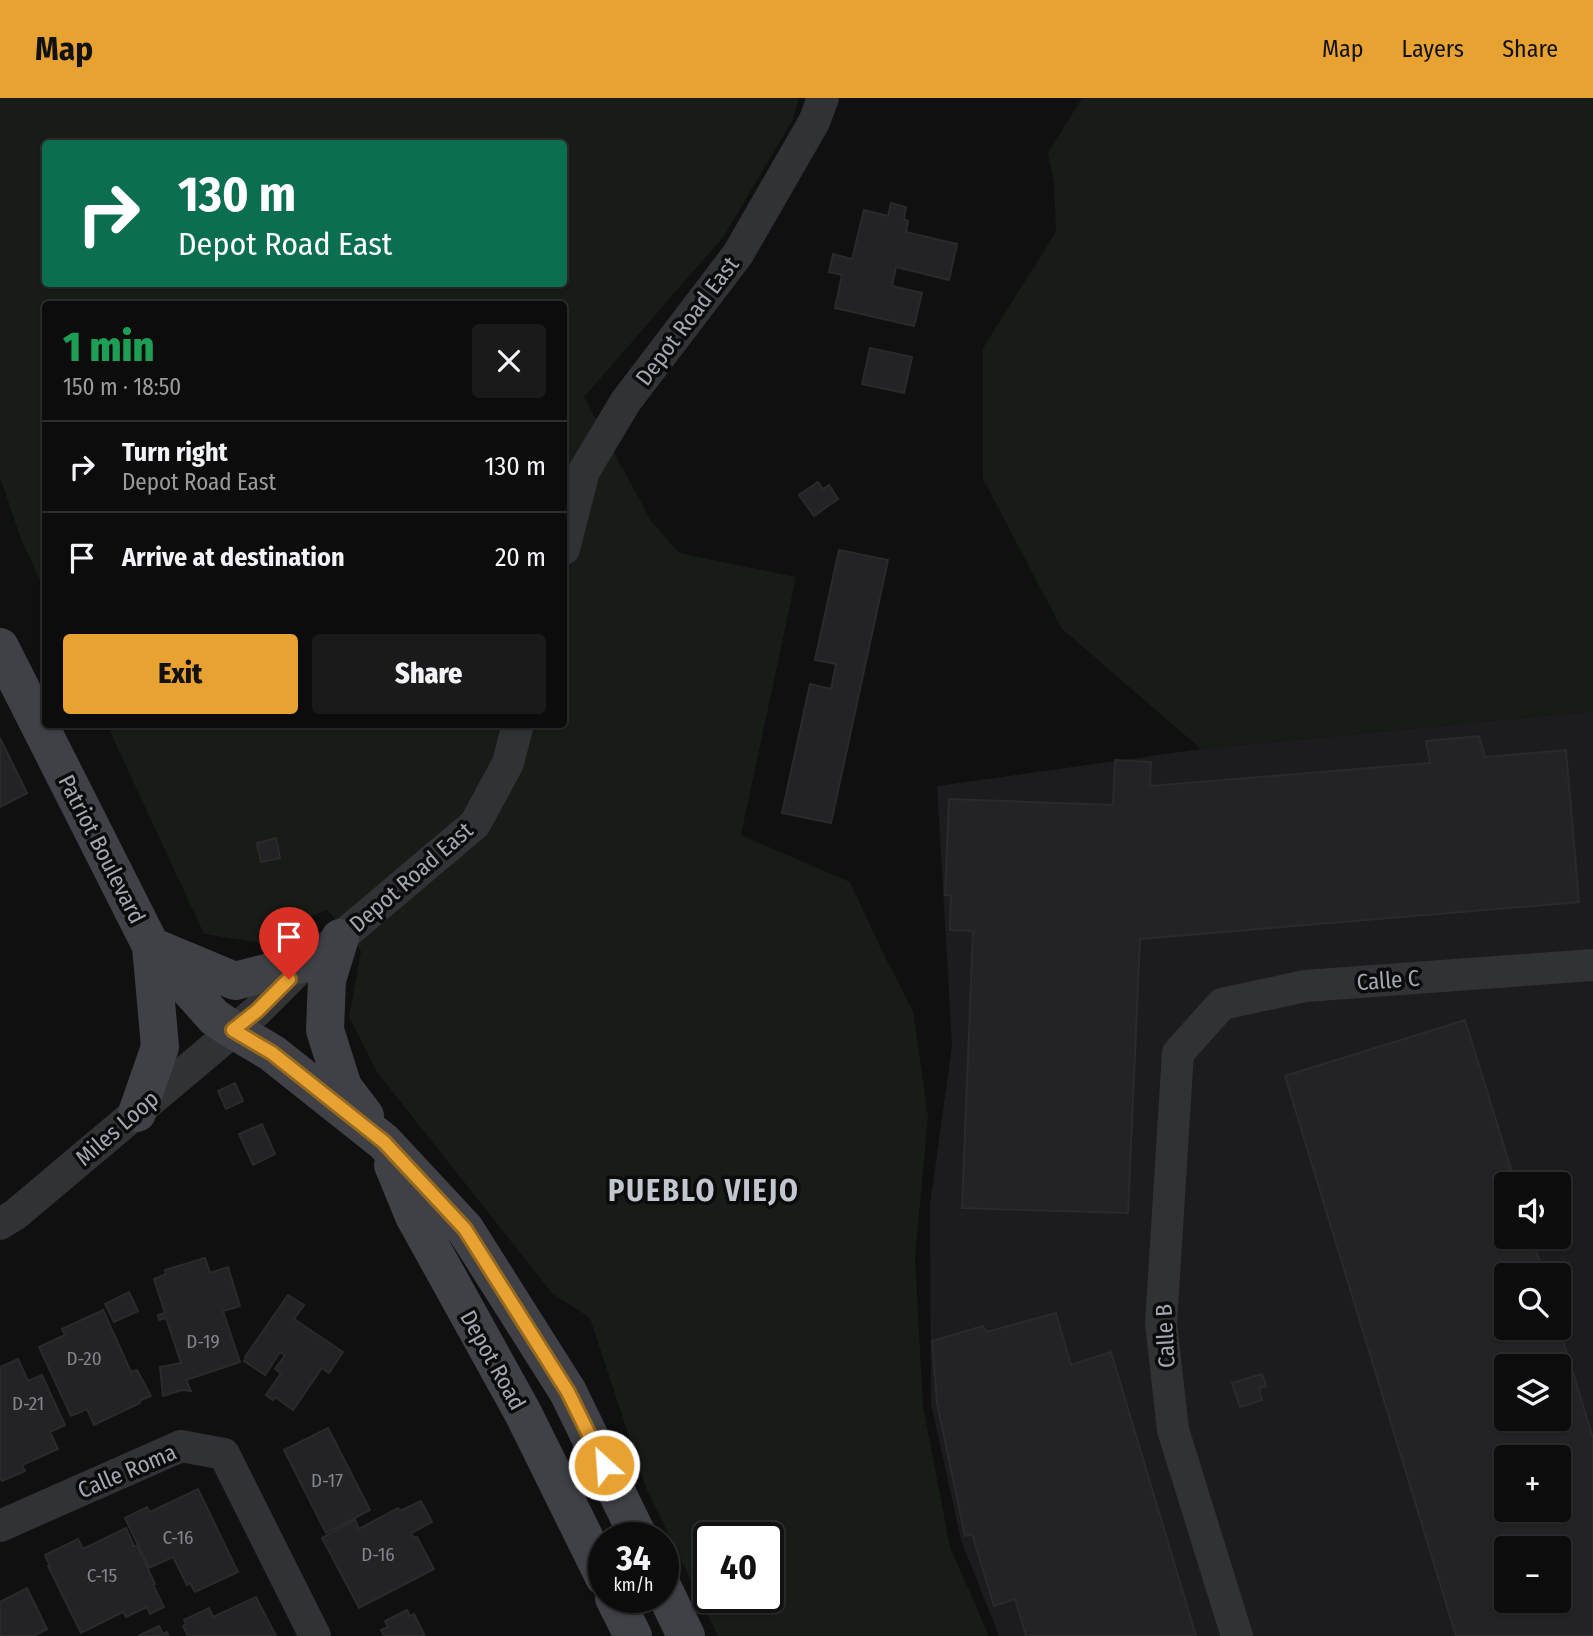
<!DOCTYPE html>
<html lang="en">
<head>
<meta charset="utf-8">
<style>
  body { margin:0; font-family:"Fira Sans Condensed",sans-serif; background:#1a1a1b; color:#f1f3f6; height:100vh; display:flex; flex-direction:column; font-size:26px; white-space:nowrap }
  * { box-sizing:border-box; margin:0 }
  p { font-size:23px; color:#9a9b9d }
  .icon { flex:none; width:38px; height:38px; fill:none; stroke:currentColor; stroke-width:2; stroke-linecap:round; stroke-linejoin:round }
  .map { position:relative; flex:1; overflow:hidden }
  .details { position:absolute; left:42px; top:203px; width:525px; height:427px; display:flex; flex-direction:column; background:#0c0c0d; border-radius:7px; box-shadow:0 2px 5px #0004,0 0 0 2px #2c2c2e }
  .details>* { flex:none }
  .banner { position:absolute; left:42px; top:42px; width:525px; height:147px; border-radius:7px; box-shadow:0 2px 5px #0004,0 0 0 2px #2c2c2e; background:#0b6e4f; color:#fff; overflow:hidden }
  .fabs { position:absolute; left:1494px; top:1074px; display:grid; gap:14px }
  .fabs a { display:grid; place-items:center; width:77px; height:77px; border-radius:7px; background:#0c0c0d; box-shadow:0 2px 5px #0004,0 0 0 2px #2c2c2e; font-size:35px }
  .speed { position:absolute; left:588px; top:1424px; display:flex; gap:14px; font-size:35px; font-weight:700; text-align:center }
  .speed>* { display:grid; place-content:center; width:91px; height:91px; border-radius:50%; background:#0c0c0d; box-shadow:0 2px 5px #0004,0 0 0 2px #2c2c2e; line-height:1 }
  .speed small { font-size:18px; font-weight:400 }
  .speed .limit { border:4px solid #111; border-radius:10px; background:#fff; color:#111 }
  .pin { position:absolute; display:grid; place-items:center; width:60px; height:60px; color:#fff; margin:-72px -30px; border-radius:50% 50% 50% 0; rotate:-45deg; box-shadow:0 0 7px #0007 }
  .pin .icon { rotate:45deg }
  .me { position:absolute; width:77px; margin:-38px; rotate:334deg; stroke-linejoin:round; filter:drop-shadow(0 0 5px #0008) }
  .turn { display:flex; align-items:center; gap:24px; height:147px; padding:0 21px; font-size:32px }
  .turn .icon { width:91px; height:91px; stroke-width:2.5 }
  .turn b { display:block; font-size:49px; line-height:60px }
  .round { display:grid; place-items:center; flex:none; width:74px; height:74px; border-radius:7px; background:#1a1a1b }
  .overview { display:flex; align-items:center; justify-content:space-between; height:119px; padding:0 21px }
  h1 { font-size:42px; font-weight:800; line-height:52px; color:#1e9e55 }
  .cta { display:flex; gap:14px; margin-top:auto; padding:14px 21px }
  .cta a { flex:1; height:80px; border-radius:7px; background:#e7a232; color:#111; font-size:28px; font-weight:800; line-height:80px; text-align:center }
  .cta a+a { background:#1a1a1b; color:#f1f3f6 }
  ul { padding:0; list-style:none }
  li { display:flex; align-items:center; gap:21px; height:91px; padding:0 21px; border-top:2px solid #2c2c2e }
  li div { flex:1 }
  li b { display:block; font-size:26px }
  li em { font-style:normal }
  header { display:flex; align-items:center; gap:42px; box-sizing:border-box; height:98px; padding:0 35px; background:#e7a232; color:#111 }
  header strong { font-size:33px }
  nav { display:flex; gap:38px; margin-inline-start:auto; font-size:24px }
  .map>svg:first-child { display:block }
  .built { fill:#1c1c1e; fill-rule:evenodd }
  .green { fill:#171c17; fill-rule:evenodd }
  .building { fill:#232325; stroke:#2a2a2d; stroke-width:2; fill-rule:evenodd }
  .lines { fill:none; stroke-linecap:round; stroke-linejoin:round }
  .street { stroke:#313236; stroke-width:32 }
  .secondary { stroke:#3f4146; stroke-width:38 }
  .route-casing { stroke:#966920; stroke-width:18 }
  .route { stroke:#e7a232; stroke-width:12 }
  .labels { text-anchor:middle; stroke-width:7; stroke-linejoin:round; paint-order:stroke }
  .number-label { font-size:19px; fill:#82858d }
  .street-label { font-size:23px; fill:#a2a7b1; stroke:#0b0b0c }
  .district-label { font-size:30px; font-weight:bold; letter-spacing:2px; fill:#c2c6ce; stroke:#0b0b0c }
</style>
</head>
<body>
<header>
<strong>Map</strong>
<nav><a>Map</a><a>Layers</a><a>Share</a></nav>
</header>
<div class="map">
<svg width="1593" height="1538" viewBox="0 0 1593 1538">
  <rect width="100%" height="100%" fill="#101011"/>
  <!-- built -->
  <path class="built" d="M1593 613V1538H999L961 1442 931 1306 930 1106 952 948 937 688 1201 651ZM1507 1087H1559V1139H1507ZM1507 1178H1559V1230H1507ZM1507 1269H1559V1321H1507ZM1507 1360H1559V1412H1507ZM1507 1451H1559V1503H1507Z"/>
  <!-- green -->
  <path class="green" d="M0 0H799L792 23 724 138 584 299 651 423 679 455 796 479 741 737 850 784 883 855 913 913 928 1019 915 1159 923 1308 950 1449 989 1538H718L646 1390 590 1220 552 1195 377 974 349 919 361 853 327 811 260 845 204 836 107 627 564 626V206H46L45 493 21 441 0 379ZM46 46H564V186H46ZM709 1440H768V1500H709Z
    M1082 0H1593V613L1201 651 1062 531 983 381V250L1056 134 1054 84 1048 55Z"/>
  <!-- building -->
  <path class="building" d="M891 105 906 109 904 121 908 123 906 134 957 146 949 182 896 169 892 188 922 195 914 228 835 210 842 177 829 174 833 156 852 161 864 112 888 118Z
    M870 250 912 259 904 295 862 286Z
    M818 384 823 391 829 387 838 401 814 418 799 397Z
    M839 452 888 462 831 725 782 715 810 586 831 591 836 566 815 562Z
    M1479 638 1485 659 1566 652 1579 804 1140 841 1128 1115 962 1110 973 833 950 832 951 797H945L949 701 1113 707 1115 662 1151 664 1150 688 1430 665 1426 643Z
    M0 640 27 695 0 709Z
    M276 740 280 760 261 764 257 745Z
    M1465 922 1516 1087H1507V1139H1532L1544 1178H1507V1230L1559 1229 1593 1340V1538H1456L1285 978ZM1507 1269H1559V1321H1507ZM1507 1360H1559V1412H1507ZM1507 1451H1559V1503H1507Z
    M235 985 243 1003 226 1011 218 993Z
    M262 1026 275 1056 253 1067 239 1036Z
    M205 1160 210 1175 228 1169 240 1208 223 1213 240 1264 186 1282 191 1293 182 1292 163 1298 160 1269 181 1265 166 1220 159 1222 158 1217 165 1215 154 1181 166 1176 165 1172Z
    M129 1194 138 1213 114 1224 105 1206Z
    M288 1197 304 1207 294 1221 343 1254 329 1275 322 1270 293 1312 275 1299 273 1302 266 1297 281 1275 275 1271 285 1257 280 1254 265 1277 244 1263 246 1260 245 1259Z
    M103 1212 131 1274 137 1272 151 1298 139 1303 140 1305 94 1327 87 1311 71 1318 39 1249 65 1237 62 1231Z
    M1056 1215 1071 1267 1111 1254 1196 1538H1026L1015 1501 994 1508 972 1436 965 1438 937 1305 932 1243 983 1228 986 1234Z
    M18 1261 28 1283 42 1277 65 1327 50 1334 58 1351 22 1367 25 1373 2 1383 0 1380V1269Z
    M1262 1276 1266 1288 1259 1290 1262 1302 1240 1309 1232 1285Z
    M328 1330 370 1412 326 1435 284 1352Z
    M198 1391 238 1474 195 1494 190 1485 187 1487 173 1459 149 1470 125 1420 147 1409 150 1414Z
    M421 1403 432 1424 411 1435 414 1440 417 1439 434 1471 359 1510 322 1440 355 1422 359 1431 398 1410 400 1413Z
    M126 1430 134 1448 137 1447 155 1486 153 1487 164 1509 150 1516 147 1509 126 1519 123 1514 81 1535 48 1468H50L45 1457 78 1441 83 1451Z
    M27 1490 47 1531 34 1538H0V1504Z
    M256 1499 276 1538H188L183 1528 186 1526 184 1522 209 1510 213 1519Z
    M407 1512 410 1518 414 1516 425 1538H384L381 1532 388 1529 385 1523Z
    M159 1528 163 1536 167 1534 169 1538H138Z"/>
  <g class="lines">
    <!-- street -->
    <path class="street" d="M564 451 584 373 626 303 738 156 814 24 823 0
      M0 1126 16 1116 257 913 305 865 340 840 475 726 508 665 518 626
      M0 1428 181 1348 224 1356 315 1538
      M1237 1538 1173 1332 1161 1225 1178 955 1222 906 1305 888 1593 867"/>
    <!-- secondary -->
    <path class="secondary" d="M0 549 151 848 214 919 233 932 272 955 384 1044 465 1131 568 1294 639 1440
      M340 840 327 882 325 932 343 989 365 1018
      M137 1015 160 949 151 848 235 883 305 865
      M393 1067 414 1118 523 1315 604 1479
      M663 1490 686 1538
      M614 1500 633 1538"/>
  </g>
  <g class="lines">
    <defs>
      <path id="route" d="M289 881 257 913 233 932 272 955 384 1044 465 1131 568 1294 604 1367"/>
    </defs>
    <!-- route casing -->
    <use href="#route" class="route-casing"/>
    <!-- route -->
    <use href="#route" class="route"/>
  </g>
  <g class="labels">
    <!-- number labels -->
    <g class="number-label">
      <text x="203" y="1250">D-19</text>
      <text x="84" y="1267">D-20</text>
      <text x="28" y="1312">D-21</text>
      <text x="327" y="1389">D-17</text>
      <text x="178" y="1446">C-16</text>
      <text x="378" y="1463">D-16</text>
      <text x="102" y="1484">C-15</text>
    </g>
    <!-- street labels -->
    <g class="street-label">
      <text transform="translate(687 223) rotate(-53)" y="8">Depot Road East</text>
      <text transform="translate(102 751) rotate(63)" y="8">Patriot Boulevard</text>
      <text transform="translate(411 779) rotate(-41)" y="8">Depot Road East</text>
      <text transform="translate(1388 882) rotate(-4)" y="8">Calle C</text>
      <text transform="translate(117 1030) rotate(-41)" y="8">Miles Loop</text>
      <text transform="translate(1165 1238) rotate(-93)" y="8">Calle B</text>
      <text transform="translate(493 1262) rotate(61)" y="8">Depot Road</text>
      <text transform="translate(127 1373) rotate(-23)" y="8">Calle Roma</text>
    </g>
    <!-- district labels -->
    <g class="district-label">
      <text x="704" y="1103">PUEBLO VIEJO</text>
    </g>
  </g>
</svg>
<div class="fabs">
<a><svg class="icon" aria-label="sound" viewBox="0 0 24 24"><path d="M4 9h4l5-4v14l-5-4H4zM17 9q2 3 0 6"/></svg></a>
<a><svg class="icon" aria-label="search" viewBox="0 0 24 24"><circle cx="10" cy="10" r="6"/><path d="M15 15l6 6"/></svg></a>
<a><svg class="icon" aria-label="layers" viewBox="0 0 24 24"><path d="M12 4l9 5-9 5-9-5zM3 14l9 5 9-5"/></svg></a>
<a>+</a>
<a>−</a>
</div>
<div class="speed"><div>34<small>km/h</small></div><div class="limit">40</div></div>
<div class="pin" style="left:289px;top:881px;background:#d93025"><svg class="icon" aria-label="arrive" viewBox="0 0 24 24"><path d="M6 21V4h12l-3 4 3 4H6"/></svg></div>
<svg class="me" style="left:604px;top:1367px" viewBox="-20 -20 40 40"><circle r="17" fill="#e7a232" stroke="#fff" stroke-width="3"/><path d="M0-11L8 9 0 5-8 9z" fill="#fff"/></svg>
<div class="banner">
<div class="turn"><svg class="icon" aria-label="right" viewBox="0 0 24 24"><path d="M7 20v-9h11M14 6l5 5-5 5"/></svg><div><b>130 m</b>Depot Road East</div></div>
</div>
<section class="details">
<div class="overview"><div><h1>1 min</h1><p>150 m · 18:50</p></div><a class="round"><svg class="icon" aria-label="close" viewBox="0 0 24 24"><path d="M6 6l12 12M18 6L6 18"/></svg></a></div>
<ul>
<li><svg class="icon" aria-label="right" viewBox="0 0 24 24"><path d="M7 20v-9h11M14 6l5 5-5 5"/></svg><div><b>Turn right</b><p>Depot Road East</p></div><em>130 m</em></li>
<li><svg class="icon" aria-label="arrive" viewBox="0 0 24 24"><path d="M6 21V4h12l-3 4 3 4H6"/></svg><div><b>Arrive at destination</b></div><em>20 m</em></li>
</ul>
<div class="cta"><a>Exit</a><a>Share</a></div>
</section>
</div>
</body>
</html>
